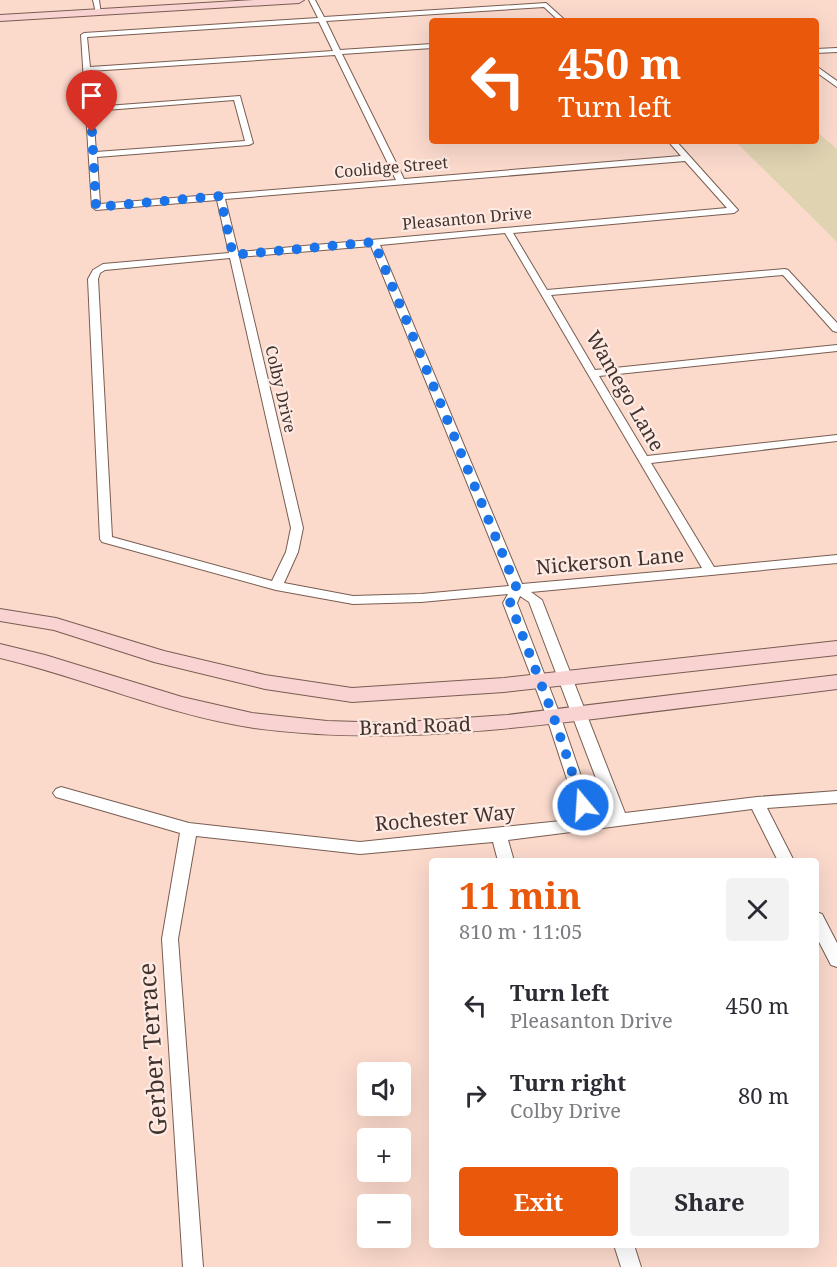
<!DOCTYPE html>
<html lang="en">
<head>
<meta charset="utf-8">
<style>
  body { margin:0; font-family:"Noto Serif",serif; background:#f2f2f3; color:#2b2b33; height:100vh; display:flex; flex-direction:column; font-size:22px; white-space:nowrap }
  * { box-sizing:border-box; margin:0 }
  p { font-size:20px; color:#7c7c81 }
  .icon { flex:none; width:33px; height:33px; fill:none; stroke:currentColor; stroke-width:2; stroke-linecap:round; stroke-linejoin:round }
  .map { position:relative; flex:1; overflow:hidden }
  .side { position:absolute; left:429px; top:858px; width:390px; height:390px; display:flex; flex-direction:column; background:#fff; border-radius:6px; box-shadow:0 6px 24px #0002 }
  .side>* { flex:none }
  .guide { position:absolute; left:429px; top:18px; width:390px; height:126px; border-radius:6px; box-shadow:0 6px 24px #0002; background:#ea580c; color:#fff; overflow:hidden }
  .controls { position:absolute; left:357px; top:1062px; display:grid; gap:12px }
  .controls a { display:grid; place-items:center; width:54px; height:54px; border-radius:6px; background:#fff; box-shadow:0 6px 24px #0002; font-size:30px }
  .pin { position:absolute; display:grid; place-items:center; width:51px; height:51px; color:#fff; margin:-62px -26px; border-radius:50% 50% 50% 0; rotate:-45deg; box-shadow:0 0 6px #0007 }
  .pin .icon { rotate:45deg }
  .me { position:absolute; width:66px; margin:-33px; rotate:342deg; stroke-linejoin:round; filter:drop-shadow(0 0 4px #0008) }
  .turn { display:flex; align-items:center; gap:21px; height:126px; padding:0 30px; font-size:27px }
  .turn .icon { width:78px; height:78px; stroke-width:2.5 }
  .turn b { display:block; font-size:42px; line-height:51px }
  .round { display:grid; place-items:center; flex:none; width:63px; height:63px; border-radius:6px; background:#f2f2f3 }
  .head { display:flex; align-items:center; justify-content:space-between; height:102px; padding:0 30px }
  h1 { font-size:36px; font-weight:700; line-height:45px; color:#ea580c }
  .primary-button { display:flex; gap:12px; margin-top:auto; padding:12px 30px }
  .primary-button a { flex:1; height:69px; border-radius:6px; background:#ea580c; color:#fff; font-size:24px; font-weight:700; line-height:69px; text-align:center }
  .primary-button a+a { background:#f2f2f3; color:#2b2b33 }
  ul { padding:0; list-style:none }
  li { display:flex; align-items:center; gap:18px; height:90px; padding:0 30px }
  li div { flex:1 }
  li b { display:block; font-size:22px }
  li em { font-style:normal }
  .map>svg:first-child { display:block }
  .green { fill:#e0d3b2 }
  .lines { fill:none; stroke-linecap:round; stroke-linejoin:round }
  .minor-casing { stroke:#795d51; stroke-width:2 }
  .secondary-casing { stroke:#795d51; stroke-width:2 }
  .minor { fill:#fff; fill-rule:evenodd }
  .secondary { fill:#f9d2d2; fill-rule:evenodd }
  .route { stroke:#1a73e8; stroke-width:10; stroke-dasharray:0 18 }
  .labels { text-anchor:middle; stroke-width:4.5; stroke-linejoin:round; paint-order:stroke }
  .far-street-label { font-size:16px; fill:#40332e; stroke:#feeae2 }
  .street-label { font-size:20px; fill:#40332e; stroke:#feeae2 }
  .near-street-label { font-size:24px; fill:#40332e; stroke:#feeae2 }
</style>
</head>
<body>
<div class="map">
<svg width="837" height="1267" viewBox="0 0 837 1267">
  <rect width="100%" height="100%" fill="#fbdacc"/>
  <!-- green -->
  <path class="green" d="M816 131 837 149V242L735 141H816Z"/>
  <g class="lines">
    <defs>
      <path id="minor" d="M93 0H99L101 14 96 13Z
        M309 0H315L324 17 546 3 566 21H559L544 7 326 21 340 50 432 44V48L342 54 404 179 681 156 668 141H676L738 210 734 213 513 233 547 290 785 269 788 270 837 323V332L833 331 783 275 551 295 595 370 837 345V351L599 376 647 456 837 435V441L651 463 714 567 837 555V563L531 592 542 600 625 813 757 797 837 791V803L767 808 794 861H778L752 809 508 840 514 861H498L493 842 360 854 196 836 178 939 203 1267H183L162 939 180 833 56 797 53 793 56 789 61 787 189 823 360 842 580 819 546 715 503 603 508 594 421 602 353 604 276 590 102 542 100 539 88 279 93 270 103 264 229 253 217 200 96 210 92 207 81 35 84 33 318 18ZM319 22 333 51 90 67 87 37ZM335 55 396 180 100 204 97 157 249 145 253 143 240 96 93 107 90 71ZM234 100 245 141 96 152 93 111ZM685 161 727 208 238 252 225 199ZM505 233 702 568 522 584 380 245ZM371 246 509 586 421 594 353 596 284 583 298 552 303 528 239 257ZM230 258 291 528 286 552 272 581 112 537 98 279 100 273 105 270ZM520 596 529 602 610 815 595 817 560 715 517 603Z
        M837 48V52L816 53V49Z
        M816 66 837 81V87L816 72Z
        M816 912 822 914 837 943V967L831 965 816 936Z
        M614 1245H634L641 1267H621Z"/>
      <path id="secondary" d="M254 0H304L299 3 0 21V15Z
        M0 609 56 618 164 651 265 675 352 688 504 678 837 641V655L504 692 352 702 265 689 154 662 54 630 0 621Z
        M0 644 45 655 182 697 252 713 327 721 391 723 507 715 837 675V689C759 699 681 708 602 718 483 732 374 744 254 728 167 715 85 678 0 658Z"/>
    </defs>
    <!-- minor casing -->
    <use href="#minor" class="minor-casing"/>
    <!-- secondary casing -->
    <use href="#secondary" class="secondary-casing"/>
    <!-- minor -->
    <use href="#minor" class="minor"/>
    <!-- secondary -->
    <use href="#secondary" class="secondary"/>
  </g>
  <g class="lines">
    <!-- route -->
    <path class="route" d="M92 132 96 207 220 196 233 255 374 242 517 589 510 603 553 715 583 805"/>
  </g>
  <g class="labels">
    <!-- far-street labels -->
    <g class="far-street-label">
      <text transform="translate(391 167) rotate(-5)" y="6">Coolidge Street</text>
      <text transform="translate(467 218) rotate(-5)" y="6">Pleasanton Drive</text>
      <text transform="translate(281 389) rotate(77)" y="6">Colby Drive</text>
    </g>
    <!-- street labels -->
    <g class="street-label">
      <text transform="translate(625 391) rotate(60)" y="7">Wamego Lane</text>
      <text transform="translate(610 561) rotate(-5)" y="7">Nickerson Lane</text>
      <text transform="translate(415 726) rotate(-2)" y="7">Brand Road</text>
      <text transform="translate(445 818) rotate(-5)" y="7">Rochester Way</text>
    </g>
    <!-- near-street labels -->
    <g class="near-street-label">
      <text transform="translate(153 1049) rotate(-94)" y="8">Gerber Terrace</text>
    </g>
  </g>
</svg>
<div class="controls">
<a><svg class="icon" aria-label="sound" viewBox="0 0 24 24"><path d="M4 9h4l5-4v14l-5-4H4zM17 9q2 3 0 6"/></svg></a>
<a>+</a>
<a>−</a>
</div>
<div class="pin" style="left:92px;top:132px;background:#d93025"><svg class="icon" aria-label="arrive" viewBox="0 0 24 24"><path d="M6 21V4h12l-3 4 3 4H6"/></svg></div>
<svg class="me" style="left:583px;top:805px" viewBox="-20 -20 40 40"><circle r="17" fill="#1a73e8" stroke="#fff" stroke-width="3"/><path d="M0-11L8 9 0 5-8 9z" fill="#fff"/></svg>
<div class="guide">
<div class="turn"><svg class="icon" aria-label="left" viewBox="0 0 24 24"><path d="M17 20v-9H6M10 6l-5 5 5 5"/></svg><div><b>450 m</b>Turn left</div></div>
</div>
<section class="side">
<div class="head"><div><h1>11 min</h1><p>810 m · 11:05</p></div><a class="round"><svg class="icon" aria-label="close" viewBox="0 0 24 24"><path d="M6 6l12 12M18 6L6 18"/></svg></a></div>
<ul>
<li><svg class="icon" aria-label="left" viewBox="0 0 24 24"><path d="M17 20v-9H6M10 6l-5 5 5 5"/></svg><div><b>Turn left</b><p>Pleasanton Drive</p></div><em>450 m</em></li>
<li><svg class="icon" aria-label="right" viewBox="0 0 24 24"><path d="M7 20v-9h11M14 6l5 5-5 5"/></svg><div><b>Turn right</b><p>Colby Drive</p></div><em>80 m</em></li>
</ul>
<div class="primary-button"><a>Exit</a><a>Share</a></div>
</section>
</div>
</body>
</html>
